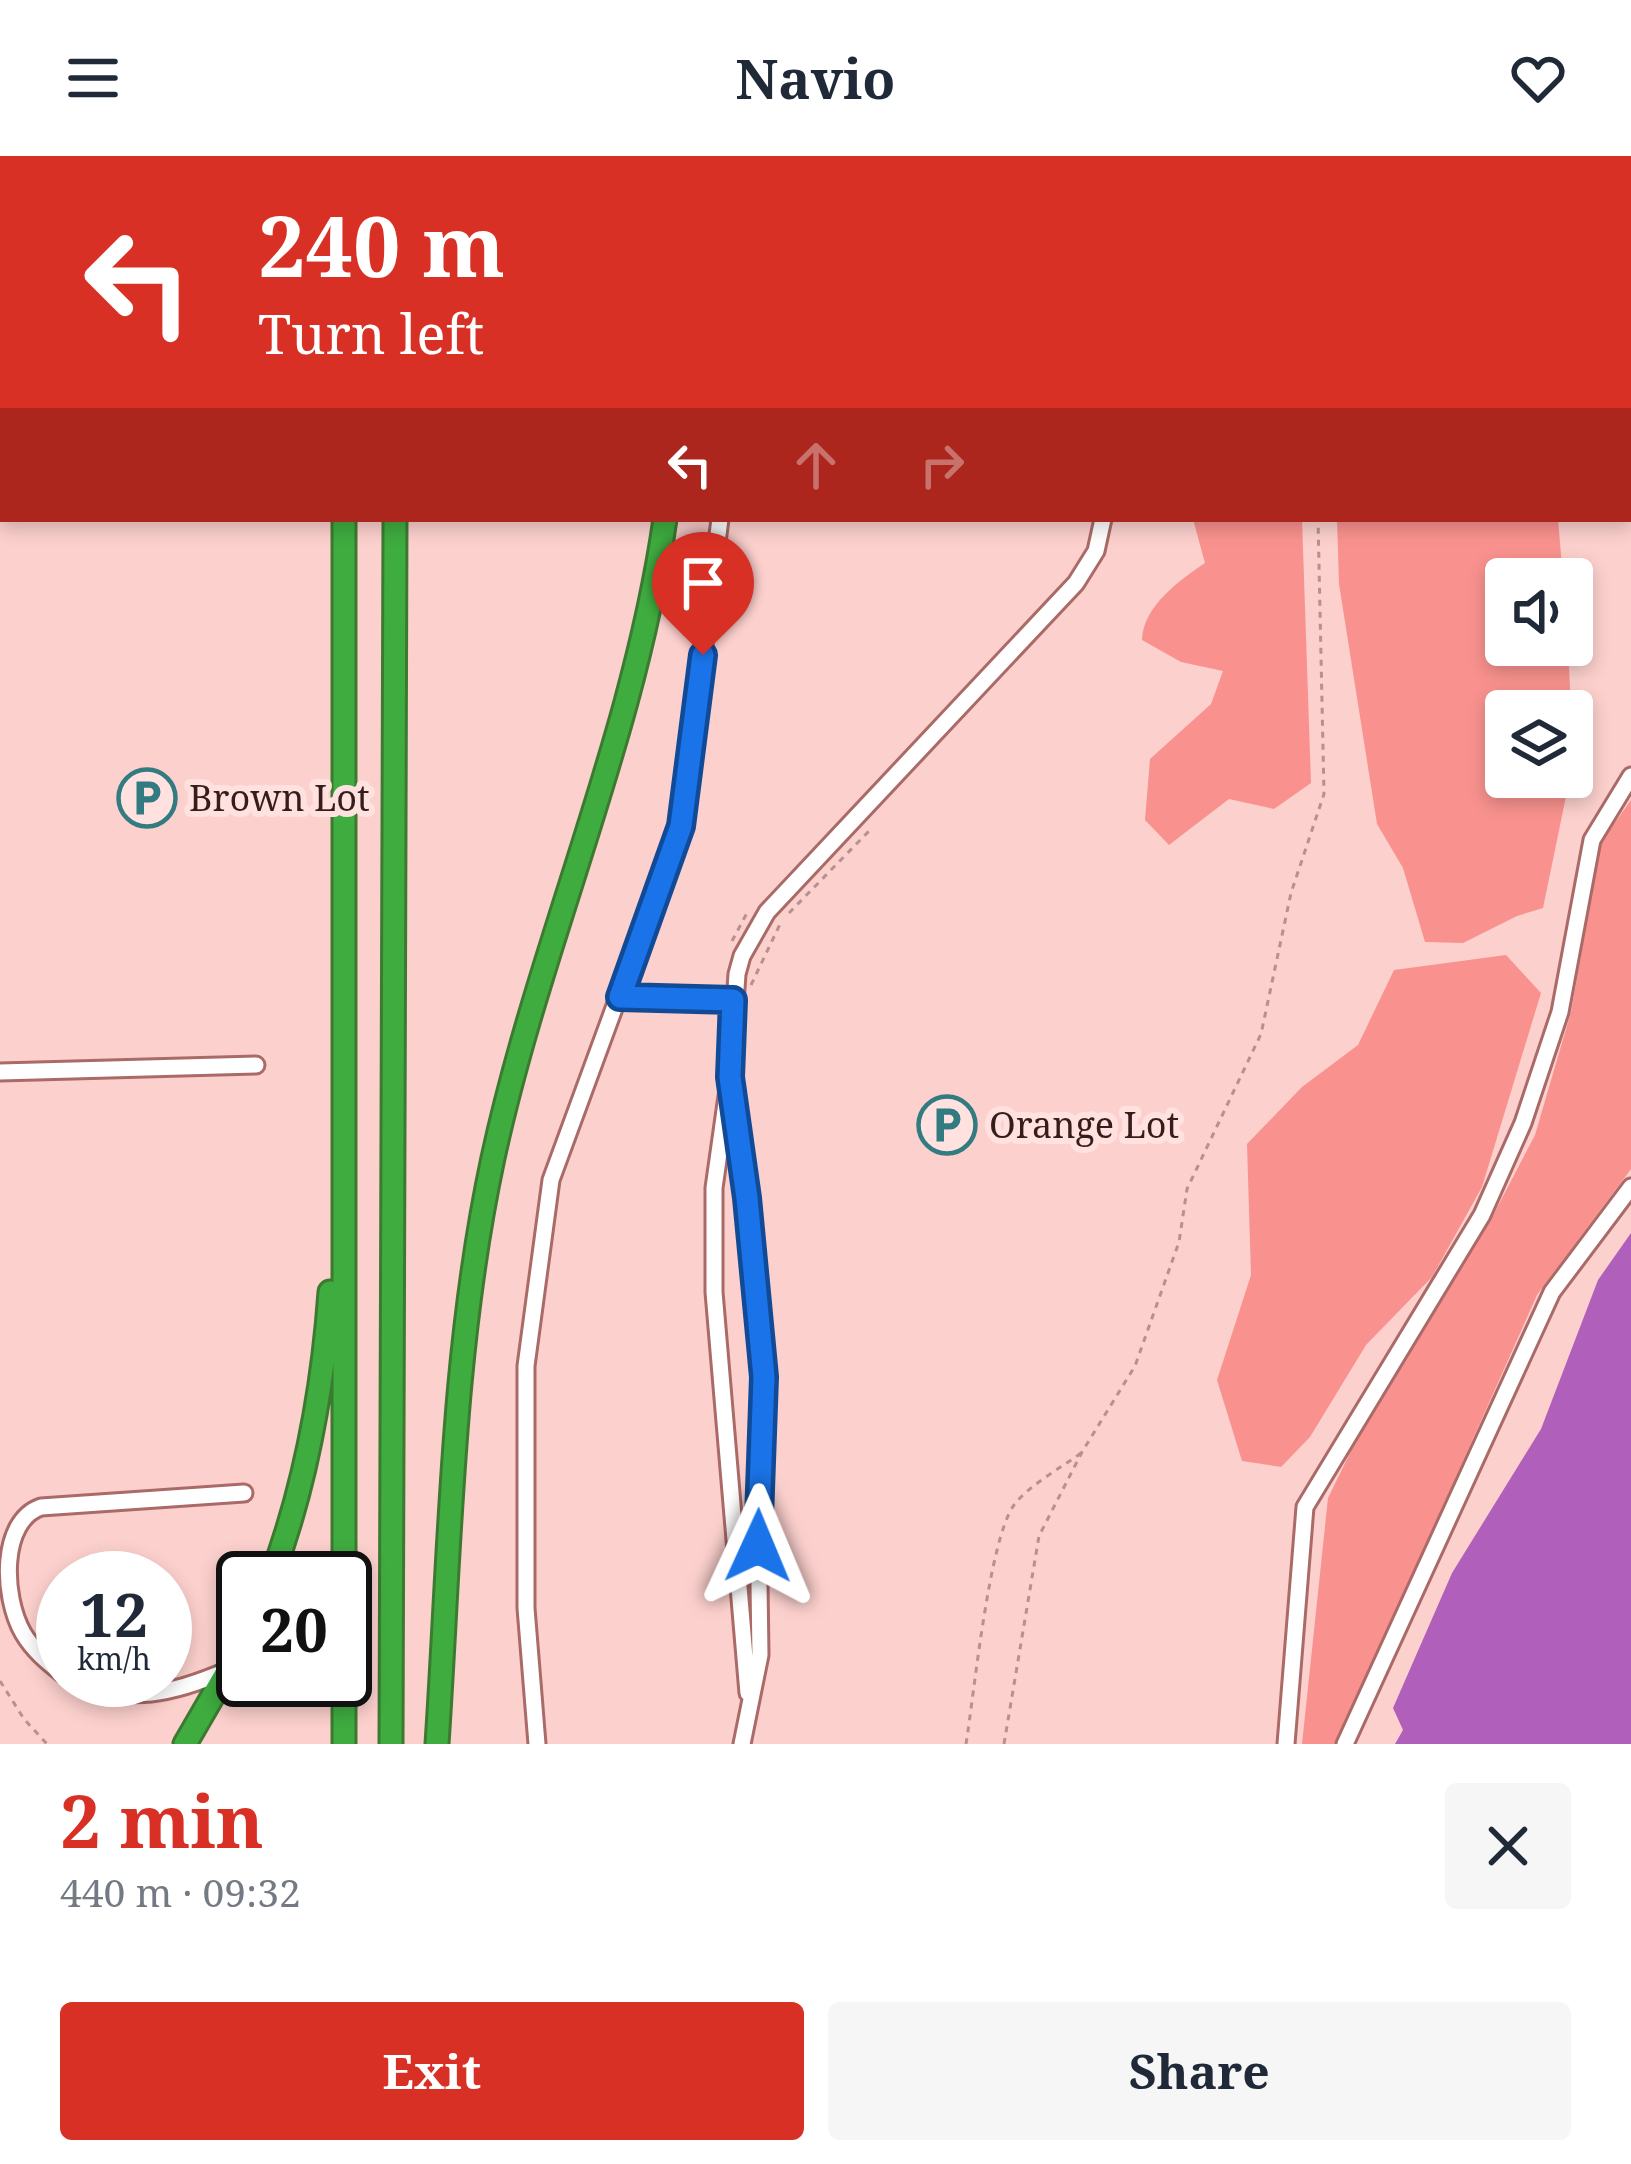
<!DOCTYPE html>
<html lang="en">
<head>
<meta charset="utf-8">
<style>
  body { margin:0; font-family:"Noto Serif",serif; background:#f6f6f7; color:#1f2937; height:100vh; display:flex; flex-direction:column; font-size:45px; white-space:nowrap }
  * { box-sizing:border-box; margin:0 }
  p { font-size:39px; color:#747a83 }
  .icon { flex:none; width:66px; height:66px; fill:none; stroke:currentColor; stroke-width:2; stroke-linecap:round; stroke-linejoin:round }
  .map { position:relative; height:1588px; overflow:hidden }
  .panel { display:flex; flex-direction:column; background:#fff; flex:1 }
  .panel>* { flex:none }
  .guide { position:absolute; left:0px; top:0px; width:1632px; height:366px; box-shadow:0 6px 18px #0003; background:#d93025; color:#fff; overflow:hidden }
  .buttons { position:absolute; left:1485px; top:402px; display:grid; gap:24px }
  .buttons a { display:grid; place-items:center; width:108px; height:108px; border-radius:12px; background:#fff; box-shadow:0 6px 18px #0003; font-size:60px }
  .speed { position:absolute; left:36px; top:1395px; display:flex; gap:24px; font-size:60px; font-weight:700; text-align:center }
  .speed>* { display:grid; place-content:center; width:156px; height:156px; border-radius:50%; background:#fff; box-shadow:0 6px 18px #0003; line-height:1 }
  .speed small { font-size:30px; font-weight:400 }
  .speed .limit { border:6px solid #111; border-radius:18px; background:#fff; color:#111 }
  .pin { position:absolute; display:grid; place-items:center; width:102px; height:102px; color:#fff; margin:-123px -51px; border-radius:50% 50% 50% 0; rotate:-45deg; box-shadow:0 0 12px #0007 }
  .pin .icon { rotate:45deg }
  .me { position:absolute; width:132px; margin:-66px; rotate:1deg; stroke-linejoin:round; filter:drop-shadow(0 0 9px #0008) }
  .turn { display:flex; align-items:center; gap:42px; height:252px; padding:0 60px; font-size:54px }
  .turn .icon { width:156px; height:156px; stroke-width:2.5 }
  .turn b { display:block; font-size:84px; line-height:102px }
  .lanes { display:flex; align-items:center; height:114px; padding:0 60px; background:#0003; justify-content:center; gap:60px; direction:ltr }
  .lanes .off { opacity:.35 }
  .round { display:grid; place-items:center; flex:none; width:126px; height:126px; border-radius:12px; background:#f6f6f7 }
  .overview { display:flex; align-items:center; justify-content:space-between; height:204px; padding:0 60px }
  h1 { font-size:72px; font-weight:700; line-height:90px; color:#d93025 }
  .cta { display:flex; gap:24px; margin-top:auto; padding:24px 60px }
  .cta a { flex:1; height:138px; border-radius:12px; background:#d93025; color:#fff; font-size:48px; font-weight:700; line-height:138px; text-align:center }
  .cta a+a { background:#f6f6f7; color:#1f2937 }
  header { display:flex; justify-content:space-between; align-items:center; height:156px; padding:0 60px; background:#fff; font-size:54px; font-weight:700 }
  .map>svg:first-child { display:block }
  .green { fill:#f9928e }
  .water { fill:#b05fba }
  .lines { fill:none; stroke-linecap:round; stroke-linejoin:round }
  .minor-casing { stroke:#aa6a67; stroke-width:21 }
  .highway-casing { stroke:#3c7a32; stroke-width:27 }
  .path { stroke:#b6918e; stroke-width:3; stroke-dasharray:6 6; stroke-linecap:butt }
  .minor { stroke:#fff; stroke-width:15 }
  .highway { stroke:#3fac3f; stroke-width:21 }
  .route-casing { stroke:#114b97; stroke-width:30 }
  .route { stroke:#1a73e8; stroke-width:21 }
  .labels { text-anchor:middle; stroke-width:12; stroke-linejoin:round; paint-order:stroke }
  .poi-label { font-size:36px; fill:#361c1b; stroke:#ffe2df; text-anchor:start }
</style>
</head>
<body>
<header><svg class="icon" aria-label="menu" viewBox="0 0 24 24"><path d="M4 6h16M4 12h16M4 18h16"/></svg>Navio<svg class="icon" aria-label="heart" viewBox="0 0 24 24"><path d="M12 20l-8-8c-3-5 5-10 8-4 3-6 11-1 8 4z"/></svg></header>
<div class="map">
<svg width="1631" height="1588" viewBox="0 0 1631 1588">
  <rect width="100%" height="100%" fill="#fcd0cd"/>
  <!-- green -->
  <path class="green" d="M1321 0H1543L1544 3H1322Z
    M1193 363H1302L1311 627 1274 653 1229 643 1169 689 1145 664 1150 603 1211 548 1223 515 1181 506 1142 484C1143 450 1180 424 1205 407Z
    M1337 363H1558L1563 423H1506V489H1568L1572 575V555H1506V621H1570L1543 752 1517 760 1463 787 1425 786 1403 712 1377 668 1339 428Z
    M1631 644V1013L1537 1139 1337 1588H1302L1328 1342 1367 1262 1490 1065 1535 979 1571 856 1601 686Z
    M1506 799 1541 837 1482 1031 1432 1121 1366 1189 1310 1281 1281 1311 1242 1305 1217 1224 1251 1119 1247 988 1302 931 1358 889 1394 814Z"/>
  <!-- water -->
  <path class="water" d="M1631 1077V1588H1395L1403 1574 1393 1552 1452 1417 1541 1273 1598 1124Z"/>
  <g class="lines">
    <defs>
      <path id="minor" d="M731 0V3
        M1625 0V3
        M1099 3V0
        M1629 55 1631 81
        M620 841 733 844
        M0 916 256 909
        M727 940 714 1032V1136L748 1537
        M63 1518C47 1506 33 1494 23 1477 2 1440 0 1365 41 1351L244 1337
        M73 1524C130 1548 173 1538 228 1514
        M537 1588 526 1452V1210L551 1024 681 670 720 363
        M742 1588 760 1499 758 1354 764 1221 747 1042 730 921 737 818 742 800 767 756 1076 427 1096 395 1103 363
        M1286 1588 1305 1351 1482 1059 1523 967 1560 856 1592 684 1631 620
        M1345 1588 1552 1136 1631 1031"/>
      <path id="highway" d="M341 0V3
        M657 0 658 3
        M397 3V0
        M344 363V1422
        M271 1422C306 1329 323 1234 330 1136
        M185 1588 243 1488
        M344 1588V1524
        M391 1588 395 363
        M437 1588C450 1393 452 1193 493 1002 540 786 634 582 665 363"/>
    </defs>
    <!-- minor casing -->
    <use href="#minor" class="minor-casing"/>
    <!-- highway casing -->
    <use href="#highway" class="highway-casing"/>
    <!-- path -->
    <path class="path" d="M1304 0 1305 3
      M1082 3V0
      M789 757 870 674
      M732 785 747 757
      M751 829 782 764
      M0 1525 24 1563 47 1588
      M966 1588C974 1539 989 1383 1014 1349 1029 1329 1061 1312 1081 1297
      M1004 1588 1039 1380 1082 1296 1135 1210 1179 1086 1187 1033 1261 878 1291 737 1324 638 1318 363"/>
    <!-- minor -->
    <use href="#minor" class="minor"/>
    <!-- highway -->
    <use href="#highway" class="highway"/>
  </g>
  <g class="lines">
    <defs>
      <path id="route" d="M703 499 681 670 620 841 733 844 730 921 747 1042 764 1221 758 1390"/>
    </defs>
    <!-- route casing -->
    <use href="#route" class="route-casing"/>
    <!-- route -->
    <use href="#route" class="route"/>
  </g>
  <!-- icons -->
  <defs>
    <symbol id="parking-ring" viewBox="-11 -11 22 22"><circle r="9.5" fill="#ffe2df" stroke="#327b81" stroke-width="1.5"/><path d="M-3.5-5.5H1a3.5 3.5 0 0 1 0 7H-1V5.5H-3.5ZM-1-3.4V-.6H.8a1.4 1.4 0 0 0 0-2.8Z" fill="#327b81"/></symbol>
  </defs>
  <g fill-rule="evenodd">
    <use href="#parking-ring" x="114" y="609" width="66" height="66"/>
    <use href="#parking-ring" x="914" y="936" width="66" height="66"/>
  </g>
  <g class="labels">
    <!-- poi labels -->
    <g class="poi-label">
      <text x="189" y="655">Brown Lot</text>
      <text x="989" y="982">Orange Lot</text>
    </g>
  </g>
</svg>
<div class="buttons">
<a><svg class="icon" aria-label="sound" viewBox="0 0 24 24"><path d="M4 9h4l5-4v14l-5-4H4zM17 9q2 3 0 6"/></svg></a>
<a><svg class="icon" aria-label="layers" viewBox="0 0 24 24"><path d="M12 4l9 5-9 5-9-5zM3 14l9 5 9-5"/></svg></a>
</div>
<div class="speed"><div>12<small>km/h</small></div><div class="limit">20</div></div>
<div class="pin" style="left:703px;top:499px;background:#d93025"><svg class="icon" aria-label="arrive" viewBox="0 0 24 24"><path d="M6 21V4h12l-3 4 3 4H6"/></svg></div>
<svg class="me" style="left:758px;top:1390px" viewBox="-20 -20 40 40"><path d="M0-17L14 15 0 8-14 15z" fill="#1a73e8" stroke="#fff" stroke-width="4"/></svg>
<div class="guide">
<div class="turn"><svg class="icon" aria-label="left" viewBox="0 0 24 24"><path d="M17 20v-9H6M10 6l-5 5 5 5"/></svg><div><b>240 m</b>Turn left</div></div>
<div class="lanes"><svg class="icon" aria-label="left" viewBox="0 0 24 24"><path d="M17 20v-9H6M10 6l-5 5 5 5"/></svg><svg class="icon off" aria-label="ahead" viewBox="0 0 24 24"><path d="M12 20V5M6 11l6-6 6 6"/></svg><svg class="icon off" aria-label="right" viewBox="0 0 24 24"><path d="M7 20v-9h11M14 6l5 5-5 5"/></svg></div>
</div>
</div>
<section class="panel">
<div class="overview"><div><h1>2 min</h1><p>440 m · 09:32</p></div><a class="round"><svg class="icon" aria-label="close" viewBox="0 0 24 24"><path d="M6 6l12 12M18 6L6 18"/></svg></a></div>
<div class="cta"><a>Exit</a><a>Share</a></div>
</section>
</body>
</html>
